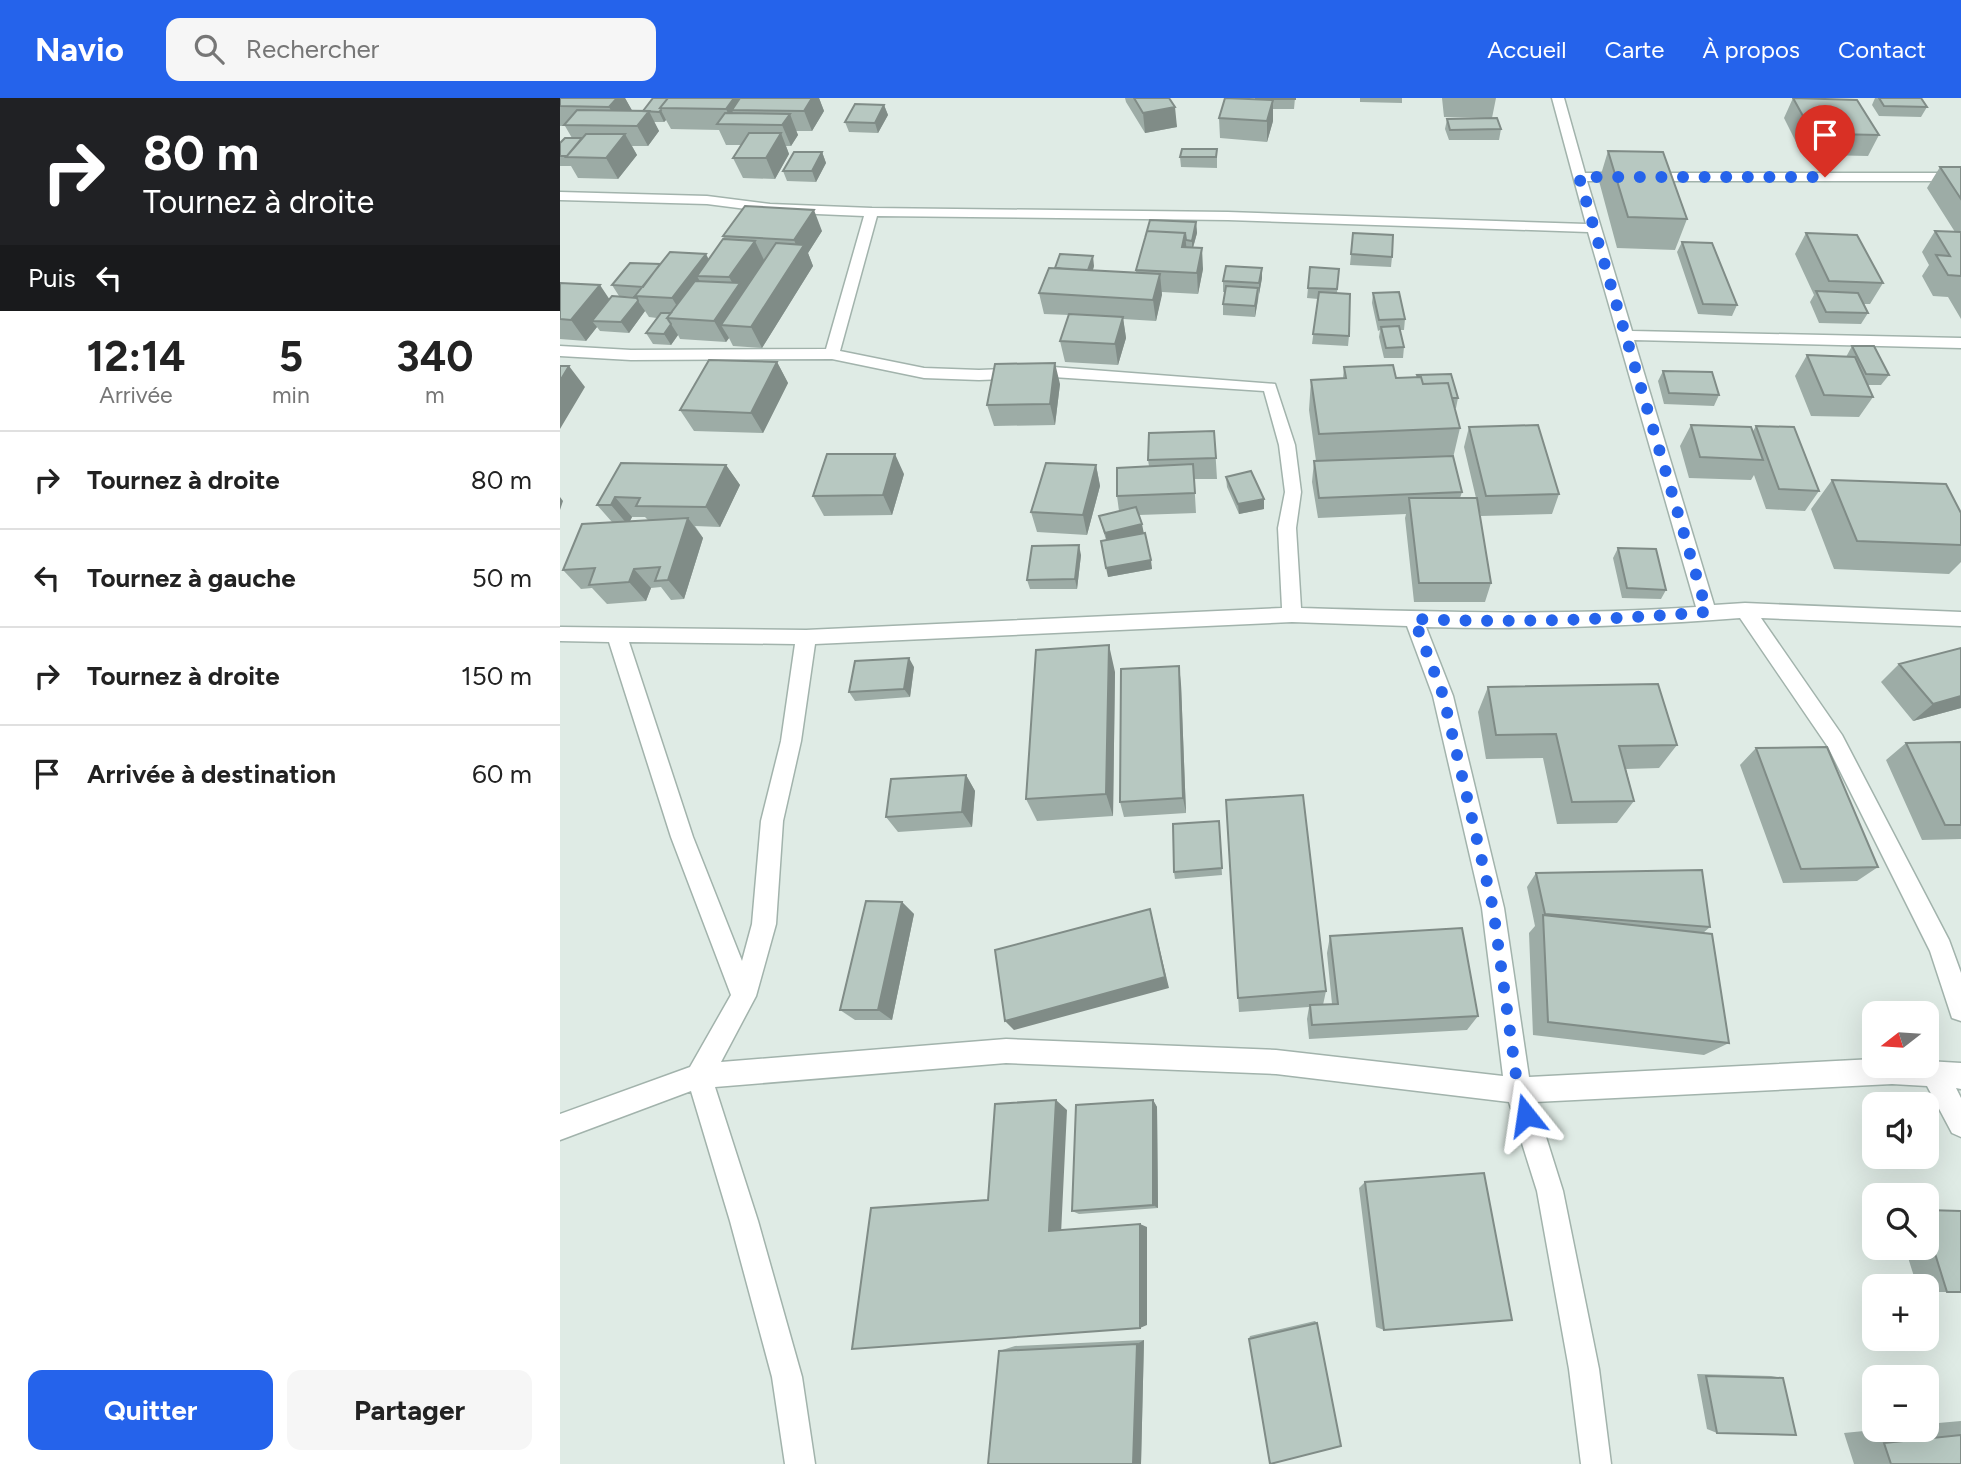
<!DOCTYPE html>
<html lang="fr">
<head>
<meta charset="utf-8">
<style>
  body { margin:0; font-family:Figtree,sans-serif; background:#f6f6f6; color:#222; height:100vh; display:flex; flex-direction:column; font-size:26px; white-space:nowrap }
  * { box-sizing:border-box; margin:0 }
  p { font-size:23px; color:#767676 }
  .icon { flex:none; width:38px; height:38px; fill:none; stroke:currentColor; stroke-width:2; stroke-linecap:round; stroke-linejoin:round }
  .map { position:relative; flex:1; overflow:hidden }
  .details { display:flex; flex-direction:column; background:#fff; width:560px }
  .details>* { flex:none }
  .guide { background:#202124; color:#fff; overflow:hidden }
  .needle { width:46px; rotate:253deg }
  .fabs { position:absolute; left:1302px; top:903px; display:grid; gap:14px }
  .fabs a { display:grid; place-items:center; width:77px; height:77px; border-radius:14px; background:#fff; box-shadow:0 7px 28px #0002; font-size:35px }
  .pin { position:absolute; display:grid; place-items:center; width:60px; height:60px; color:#fff; margin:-72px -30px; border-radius:50% 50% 50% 0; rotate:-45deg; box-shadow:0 0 7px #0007 }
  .pin .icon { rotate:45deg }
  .me { position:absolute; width:77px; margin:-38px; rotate:345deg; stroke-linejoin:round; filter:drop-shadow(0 0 5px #0008) }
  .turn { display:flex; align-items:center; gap:24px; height:147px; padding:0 28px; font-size:32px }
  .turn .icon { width:91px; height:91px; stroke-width:2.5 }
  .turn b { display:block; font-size:49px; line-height:60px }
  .then { display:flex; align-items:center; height:66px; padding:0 28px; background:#0003; gap:14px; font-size:26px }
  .eta { display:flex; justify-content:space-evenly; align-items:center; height:119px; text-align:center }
  .eta b { font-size:42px; font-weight:700; line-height:49px }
  .primary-button { display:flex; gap:14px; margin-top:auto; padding:14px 28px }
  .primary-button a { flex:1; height:80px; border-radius:14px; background:#2563eb; color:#fff; font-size:28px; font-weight:700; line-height:80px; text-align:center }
  .primary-button a+a { background:#f6f6f6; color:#222 }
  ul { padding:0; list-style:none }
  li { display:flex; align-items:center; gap:21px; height:98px; padding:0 28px; border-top:2px solid #e0e0e0 }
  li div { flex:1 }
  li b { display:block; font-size:26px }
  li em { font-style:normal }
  header { display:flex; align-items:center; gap:42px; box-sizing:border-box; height:98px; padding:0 35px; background:#2563eb; color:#fff }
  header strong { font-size:33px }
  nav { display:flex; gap:38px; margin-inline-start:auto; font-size:24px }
  .search { width:490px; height:63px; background:#f6f6f6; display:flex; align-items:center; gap:18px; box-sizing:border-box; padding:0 24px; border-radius:14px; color:#767676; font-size:26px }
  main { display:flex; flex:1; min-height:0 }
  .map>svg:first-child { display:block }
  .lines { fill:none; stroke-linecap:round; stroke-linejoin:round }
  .minor-casing { stroke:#a2b3ac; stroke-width:3 }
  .minor { fill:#fff; fill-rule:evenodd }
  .wall { fill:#9daca6; fill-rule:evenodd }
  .shaded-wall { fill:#808c87 }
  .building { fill:#b7c8c1; stroke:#808c87; stroke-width:2 }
  .route { stroke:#2563eb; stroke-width:12; stroke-dasharray:0 21.6 }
</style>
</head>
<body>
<header>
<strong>Navio</strong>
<div class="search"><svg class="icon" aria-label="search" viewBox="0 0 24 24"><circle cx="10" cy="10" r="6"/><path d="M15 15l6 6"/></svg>Rechercher</div>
<nav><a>Accueil</a><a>Carte</a><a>À propos</a><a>Contact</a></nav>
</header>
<main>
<section class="details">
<div class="guide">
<div class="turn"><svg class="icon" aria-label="right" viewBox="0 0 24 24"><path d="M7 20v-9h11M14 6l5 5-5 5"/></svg><div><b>80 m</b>Tournez à droite</div></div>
<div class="then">Puis<svg class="icon" aria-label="left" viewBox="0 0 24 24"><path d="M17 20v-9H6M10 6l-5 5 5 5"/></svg></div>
</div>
<div class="eta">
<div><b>12:14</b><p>Arrivée</p></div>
<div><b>5</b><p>min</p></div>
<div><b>340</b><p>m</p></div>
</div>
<ul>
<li><svg class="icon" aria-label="right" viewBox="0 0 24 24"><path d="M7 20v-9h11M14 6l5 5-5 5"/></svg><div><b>Tournez à droite</b></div><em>80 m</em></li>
<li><svg class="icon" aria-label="left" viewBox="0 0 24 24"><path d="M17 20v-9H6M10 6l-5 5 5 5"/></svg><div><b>Tournez à gauche</b></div><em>50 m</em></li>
<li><svg class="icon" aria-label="right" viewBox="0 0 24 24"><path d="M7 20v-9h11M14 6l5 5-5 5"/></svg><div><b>Tournez à droite</b></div><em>150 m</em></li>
<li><svg class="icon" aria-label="arrive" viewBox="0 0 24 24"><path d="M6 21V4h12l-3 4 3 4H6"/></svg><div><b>Arrivée à destination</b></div><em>60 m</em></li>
</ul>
<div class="primary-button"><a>Quitter</a><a>Partager</a></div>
</section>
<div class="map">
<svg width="1401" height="1366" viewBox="0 0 1401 1366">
  <rect width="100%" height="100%" fill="#dfebe5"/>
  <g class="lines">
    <defs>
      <path id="minor" d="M992 0H1004L1025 75H1401V83H1027L1072 233 1401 240V250L1074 242 1154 507 1185 505 1401 514V528L1201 520 1282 637 1389 842 1401 875V923L1392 920 1370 853 1268 649 1180 520C1075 528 972 532 866 529L893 598 944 810 969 979 1314 961V968H1367V963L1401 965V991L1396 990 1401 1000V1039L1392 1035 1367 988 1332 986 975 1004 1003 1093 1039 1271 1051 1366H1021L1009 1271 977 1093 949 1004 716 976 446 965 155 989 198 1123 242 1279 255 1366H225L212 1279 170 1123 131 993 0 1042V1016L130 969 171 897 111 739 49 544 0 543V529L246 532 722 510 718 430 725 394 719 347 704 293 493 279 419 282 364 280 272 261 71 262 0 258V248L71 252 266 251 304 118 210 114 147 106 0 102V94L147 98 210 106 312 110 668 114 1026 126ZM317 118 668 122 1028 134 1136 509C1004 518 873 514 741 510L736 430 741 394 735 347 715 286 493 269 419 272 364 270 280 253ZM732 524 847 528 873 598 922 810 943 978 716 952 446 941 161 964 196 898 216 826 223 723 241 643 255 546ZM69 544 235 546 221 643 201 723 192 826 182 863 133 739Z"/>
    </defs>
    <!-- minor casing -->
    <use href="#minor" class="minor-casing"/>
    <!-- minor -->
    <use href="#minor" class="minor"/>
  </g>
  <!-- wall -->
  <path class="wall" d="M0 0H65L72 13H83L93 0H259L264 13 252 33H236L238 37 231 48H226L229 56 215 81 183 80 173 60 182 47H166L159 32 111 31 106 22 104 24H94L99 33 88 48H72L77 57 58 81 18 80 11 68H0V45L12 40 5 28H0Z
    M565 0H609L617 29 585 35 566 4Z
    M735 0 734 11H713V23L707 44 660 40 659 20 696 1Z
    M800 0H842V5L800 4Z
    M882 0H936L932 20 941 31 939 42H889L885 31 887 21 925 20 884 19Z
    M1233 0 1319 37 1308 58 1261 57 1256 48H1238L1224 20Z
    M1315 0H1361L1367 9 1361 19 1319 18 1312 7Z
    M324 7 328 17 318 35 289 34 285 24Z
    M657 51V70L621 69 620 59Z
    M1048 53 1127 121 1115 152 1057 150 1039 83Z
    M262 54 266 65 256 84 227 83 223 73Z
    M1380 69H1401V221L1388 199 1373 198 1362 178 1369 167 1362 154 1375 133 1395 134 1367 90Z
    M636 124 637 135 633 150 643 171 638 196 602 194 596 223 563 221 566 240 558 267 505 264 500 243 509 217 484 216 479 195 534 168 533 172 576 175V172Z
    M262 133 248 155 253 168 202 250 173 248 169 240 166 244 120 241 118 237 111 247 93 246 86 235 97 220 89 219 85 213 69 235 40 233 37 229 26 243 0 241V185L49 202 77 200 76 199 59 198 52 187 100 166 149 161 164 141 163 138Z
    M793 135 832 159 831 169 790 167Z
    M1246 135 1323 185 1310 206H1303L1308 215 1301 226 1259 225 1250 204 1254 197 1235 156Z
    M1122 144 1177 207 1172 218 1138 216 1117 154Z
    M702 170V180L695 219 663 217V206L665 194H663V183Z
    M779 171 777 195 789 238 788 248 752 246 758 201 747 200 748 190Z
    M813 195 845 221 844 232H840L844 249 843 260H824L819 239 820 232 818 233 812 205Z
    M1292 248 1329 277 1321 287H1308L1313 299 1299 319 1251 318 1235 278 1247 257 1286 259Z
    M217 264 228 285 203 335 134 333 120 312Z
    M784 269 836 280 857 279V277L898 300 896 310H895L900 330 893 360 902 394 900 400H916L904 349 909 329 999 396 992 416 921 418 918 407 931 485 925 504H854L845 420 846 416 758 420 752 384 754 363H756L749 312 751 282 783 280Z
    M1103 273 1159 297 1154 308 1104 306 1098 283Z
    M500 286 495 327 434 328 427 307Z
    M1131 327 1193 333 1196 328 1259 393 1245 413 1206 411 1194 377 1191 382 1129 380 1120 348Z
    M654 333 657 381H634L636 415 579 417 592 471 548 479 546 442 539 418 559 413 557 398 589 368 588 362Z
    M61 365 166 367 180 387 160 429 135 428 143 440 124 501 111 502 101 489 91 490 86 503 47 506 32 490 21 491 3 472 52 424 37 407ZM72 419H85L88 422 70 423Z
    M536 367 540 388 527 437 477 434 471 414Z
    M344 376 332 417 264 418 253 398Z
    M666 379 704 401V411L679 416 667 389Z
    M1272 382 1401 415V464L1389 476 1274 471 1251 411Z
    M1058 450 1106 492 1101 501 1062 500 1053 460Z
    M521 457 517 491H470L467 482Z
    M1339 566 1401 610 1353 623 1321 584Z
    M354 569 350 599 295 603 289 594Z
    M555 574 553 718 477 723 466 701Z
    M621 586 626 715 564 719 560 704Z
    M928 589 1117 647 1099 670 1066 671 1074 703 1057 725 997 726 983 660 926 661 918 614Z
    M1401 644V741L1362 742 1326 662 1346 645Z
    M1196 650 1318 769 1297 783 1223 785 1180 667Z
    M406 677 415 693 412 729 338 734 326 719Z
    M666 702 766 893 763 907 772 906 767 855 770 838 918 918 907 932 749 941 747 921 749 909 679 914Z
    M659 723 662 777 615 781 614 774Z
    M976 775 1150 829 1143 835 1169 945 1144 957 973 937 969 835 975 828 967 789Z
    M342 804 354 816 332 922H295L280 912Z
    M593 1002 597 1009 598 1110 519 1116 512 1113Z
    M805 1084 824 1232 816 1229 799 1090Z
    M1367 1112 1401 1194H1367V1188H1357L1345 1150H1367Z
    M755 1223 757 1225 689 1241 690 1238Z
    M584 1242 581 1366H428L439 1253 455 1248Z
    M1137 1276 1211 1278 1223 1280 1157 1335 1147 1331Z
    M1401 1323V1366H1294L1284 1335 1314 1332H1367V1326Z"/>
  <!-- shaded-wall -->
  <path class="shaded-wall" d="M57 0H65L73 14 59 27 49 9Z
    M174 0H181L172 12 178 27 173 26 166 11Z
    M252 0H259L264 13 252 33 244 13Z
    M713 2V23L707 44V23Z
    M324 7 328 17 318 35 315 25Z
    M615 9 617 29 585 35 583 15Z
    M101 12 106 22 104 24 99 14Z
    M89 13 99 33 88 48 77 28Z
    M230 16 238 37 231 48 222 27Z
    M221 35 229 56 215 81 206 60Z
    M65 36 77 57 58 81 46 60Z
    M262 54 266 65 256 84 252 73Z
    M254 112 262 133 248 155 253 168 202 250 191 229 239 154 234 142Z
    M636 124 637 135 632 153V143Z
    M625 135 627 156 622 149Z
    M195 143 205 164 161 227 169 240 166 244 154 223 176 191 169 179Z
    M642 150 643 171 638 196 637 175Z
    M146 156 157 177 137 178 145 193 125 221 112 200Z
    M533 158 534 168 526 193 524 182Z
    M702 170V180L699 196V185Z
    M600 176 602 197 596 223 593 202Z
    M40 187 54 208 32 223 37 229 26 243 11 222Z
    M698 190V201L695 219V208Z
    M78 203 85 213 69 235 61 224Z
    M563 219 566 240 558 267 555 246Z
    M111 226 118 237 111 247 104 236Z
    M217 264 228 285 203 335 191 315Z
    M495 265 500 286 495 327 490 306Z
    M9 268 25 289 0 331V283Z
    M335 356 344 376 332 417 323 397Z
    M166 367 180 387 160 429 146 409Z
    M536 367 540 388 527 437 523 417Z
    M0 399 3 403 0 412Z
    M55 399 72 419 68 427 51 407Z
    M704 401V411L679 416 678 406Z
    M128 420 143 440 124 501 108 482Z
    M582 426 584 436 547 445 545 435Z
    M519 447 521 457 517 491 515 481Z
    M591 462 592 471 548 479 546 470Z
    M74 471 91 490 86 503 69 484Z
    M549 547 555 574 553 718 546 696Z
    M349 560 354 569 350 599 344 591Z
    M619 568 621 586 626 715 623 700Z
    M1401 598V610L1353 623 1373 606Z
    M406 677 415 693 412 729 402 714Z
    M342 804 354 816 332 922 318 912Z
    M590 811 609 890 454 932 445 923Z
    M496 1002 507 1012 501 1136 489 1133Z
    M593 1002 597 1009 598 1110 593 1107Z
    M580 1126 587 1129V1227L580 1230Z
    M584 1242 581 1366H573L577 1246Z"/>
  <!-- building -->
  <path class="building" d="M0 0H57L49 9 0 8Z
    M93 0H108L100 10 101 12 99 14 83 13Z
    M108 0H174L166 11 100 10Z
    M180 0H252L244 13 172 12Z
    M574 0H609L615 9 583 15Z
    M665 0 713 2 707 23 659 20Z
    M696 0H735V1H696Z
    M1233 0 1297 2 1319 37 1271 36 1266 28 1248 27Z
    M1319 0H1361L1367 9 1324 8Z
    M295 6 324 7 315 25 285 24Z
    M17 12 89 13 77 28 4 27Z
    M165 15 230 16 222 27 157 26Z
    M937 20 941 31 890 32 887 21Z
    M189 35H221L206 60H173Z
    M26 36H65L46 60 6 59Z
    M5 40H22L7 58H0V45Z
    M622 51H657L656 59H620Z
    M1048 53 1103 54 1127 121 1068 119Z
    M234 54H262L252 73H223Z
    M1380 69H1401V101Z
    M185 108 254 112 234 142 163 138Z
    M590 122 636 124 632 143 626 142 625 135 587 133 585 140Z
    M587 133 625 135 622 149 642 150 637 175 576 172Z
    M1375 133 1401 134V178L1388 177 1376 157 1390 158Z
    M793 135 833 137 832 159 791 156Z
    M1246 135 1297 137 1323 185 1269 183Z
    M163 141 195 143 169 179 137 178Z
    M1122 144 1152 145 1177 207 1143 206Z
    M216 145 244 147 191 229 161 227Z
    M110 154 146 156 112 200 75 198Z
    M500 156 533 158 528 172 495 170Z
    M70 165 100 166 83 189 52 187Z
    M666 168 702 170 699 185 663 183Z
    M750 169 779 171 777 191 748 190Z
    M489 170 600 176 593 202 479 195Z
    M135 183 180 185 154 223 107 220Z
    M0 185 40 187 11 222 0 221Z
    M666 188 698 190 695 208 663 206Z
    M1256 193 1298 195 1308 215 1266 214Z
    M759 194 790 196 789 238 753 236Z
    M839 194 845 221 819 222 813 195Z
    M52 198 77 200 78 203 61 224 32 223Z
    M101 215H111L107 220 111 226 104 236 86 235Z
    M509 216 563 219 555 246 500 243Z
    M839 228 844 249 826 250 821 229Z
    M1292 248H1314L1329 277 1306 276Z
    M1247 257 1295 259 1313 299 1264 297Z
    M149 262 217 264 191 315 120 312Z
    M495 265 490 306 427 307 435 266Z
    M833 267 836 280 861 279 863 286 888 285 900 330 759 336 751 282 786 280 784 269Z
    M0 268H9L0 283Z
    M1103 273 1152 274 1159 297 1109 295Z
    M891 276 898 300H892L888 285 863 286 861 279H858L857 277Z
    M978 327 999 396 926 398 909 329Z
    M1131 327 1191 329 1203 362 1140 359Z
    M1196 328 1234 329 1259 393 1219 391Z
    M654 333 656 360 588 362 589 335Z
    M267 356H335L323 397 253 398Z
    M893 358 902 394 759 400 754 363Z
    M61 365 166 367 146 409 76 408 80 400 55 399 51 407H37Z
    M486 365 536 367 523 417 471 414Z
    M633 366 635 395 557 398V370Z
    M691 373 704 401 678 406 666 379Z
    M1272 382 1386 386 1401 415V447L1297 443Z
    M849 400H917L931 485H859Z
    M576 409 582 426 545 435 539 418Z
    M128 420 108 482 95 483 100 469 74 471 69 484 29 487 35 470 3 472 22 426Z
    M585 435 591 462 546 470 541 443Z
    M519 447 515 481 467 482 472 448Z
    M1058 450 1096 451 1106 492 1067 490Z
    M549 547 546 696 466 701 476 552Z
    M1401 550V598L1373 606 1339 566Z
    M349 560 344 591 289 594 295 563Z
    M619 568 623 700 560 704 561 571Z
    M1098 586 1117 647 1059 648 1074 703 1012 704 996 636 936 637 928 589Z
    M1401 644V727H1385L1346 645Z
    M1267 649 1318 769 1241 771 1196 650Z
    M406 677 402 714 326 719 331 681Z
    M743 697 766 893 678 900 666 702Z
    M659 723 662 770 614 774 613 726Z
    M1142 772 1150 829 985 816 976 775Z
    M306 803 342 804 318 912H280Z
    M590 811 605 879 445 923 435 852Z
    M983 817 1152 836 1169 945 988 924Z
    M902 830 918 918 752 927 750 907 778 906 770 838Z
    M496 1002 489 1133 580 1126V1230L292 1251 311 1110 428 1102 435 1006Z
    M593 1002V1107L512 1113 516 1007Z
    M924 1075 952 1222 824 1232 805 1084Z
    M1367 1112 1401 1113V1194H1387L1367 1130Z
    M757 1225 781 1348 710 1366 689 1241Z
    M577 1246 573 1366H428L439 1253Z
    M1146 1278 1223 1280 1236 1337 1157 1335Z
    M1401 1337V1366H1331L1324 1345Z"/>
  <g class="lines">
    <!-- route -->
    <path class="route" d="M966 1017 958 992 933 810 883 597 854 521C952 525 1049 522 1147 514L1019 79H1265"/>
  </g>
</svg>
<div class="fabs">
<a><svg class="needle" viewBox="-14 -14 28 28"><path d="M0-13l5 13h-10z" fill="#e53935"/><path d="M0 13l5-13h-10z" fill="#767676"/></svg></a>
<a><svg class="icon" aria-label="sound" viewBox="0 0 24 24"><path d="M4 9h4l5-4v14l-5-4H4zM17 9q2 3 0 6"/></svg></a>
<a><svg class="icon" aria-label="search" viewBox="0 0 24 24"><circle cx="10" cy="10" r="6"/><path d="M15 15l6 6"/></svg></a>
<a>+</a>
<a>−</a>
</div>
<div class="pin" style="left:1265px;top:79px;background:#d93025"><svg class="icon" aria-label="arrive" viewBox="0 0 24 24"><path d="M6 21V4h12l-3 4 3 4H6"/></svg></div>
<svg class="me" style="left:966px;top:1017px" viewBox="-20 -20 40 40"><path d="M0-17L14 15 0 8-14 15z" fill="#2563eb" stroke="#fff" stroke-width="4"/></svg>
</div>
</main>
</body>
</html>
